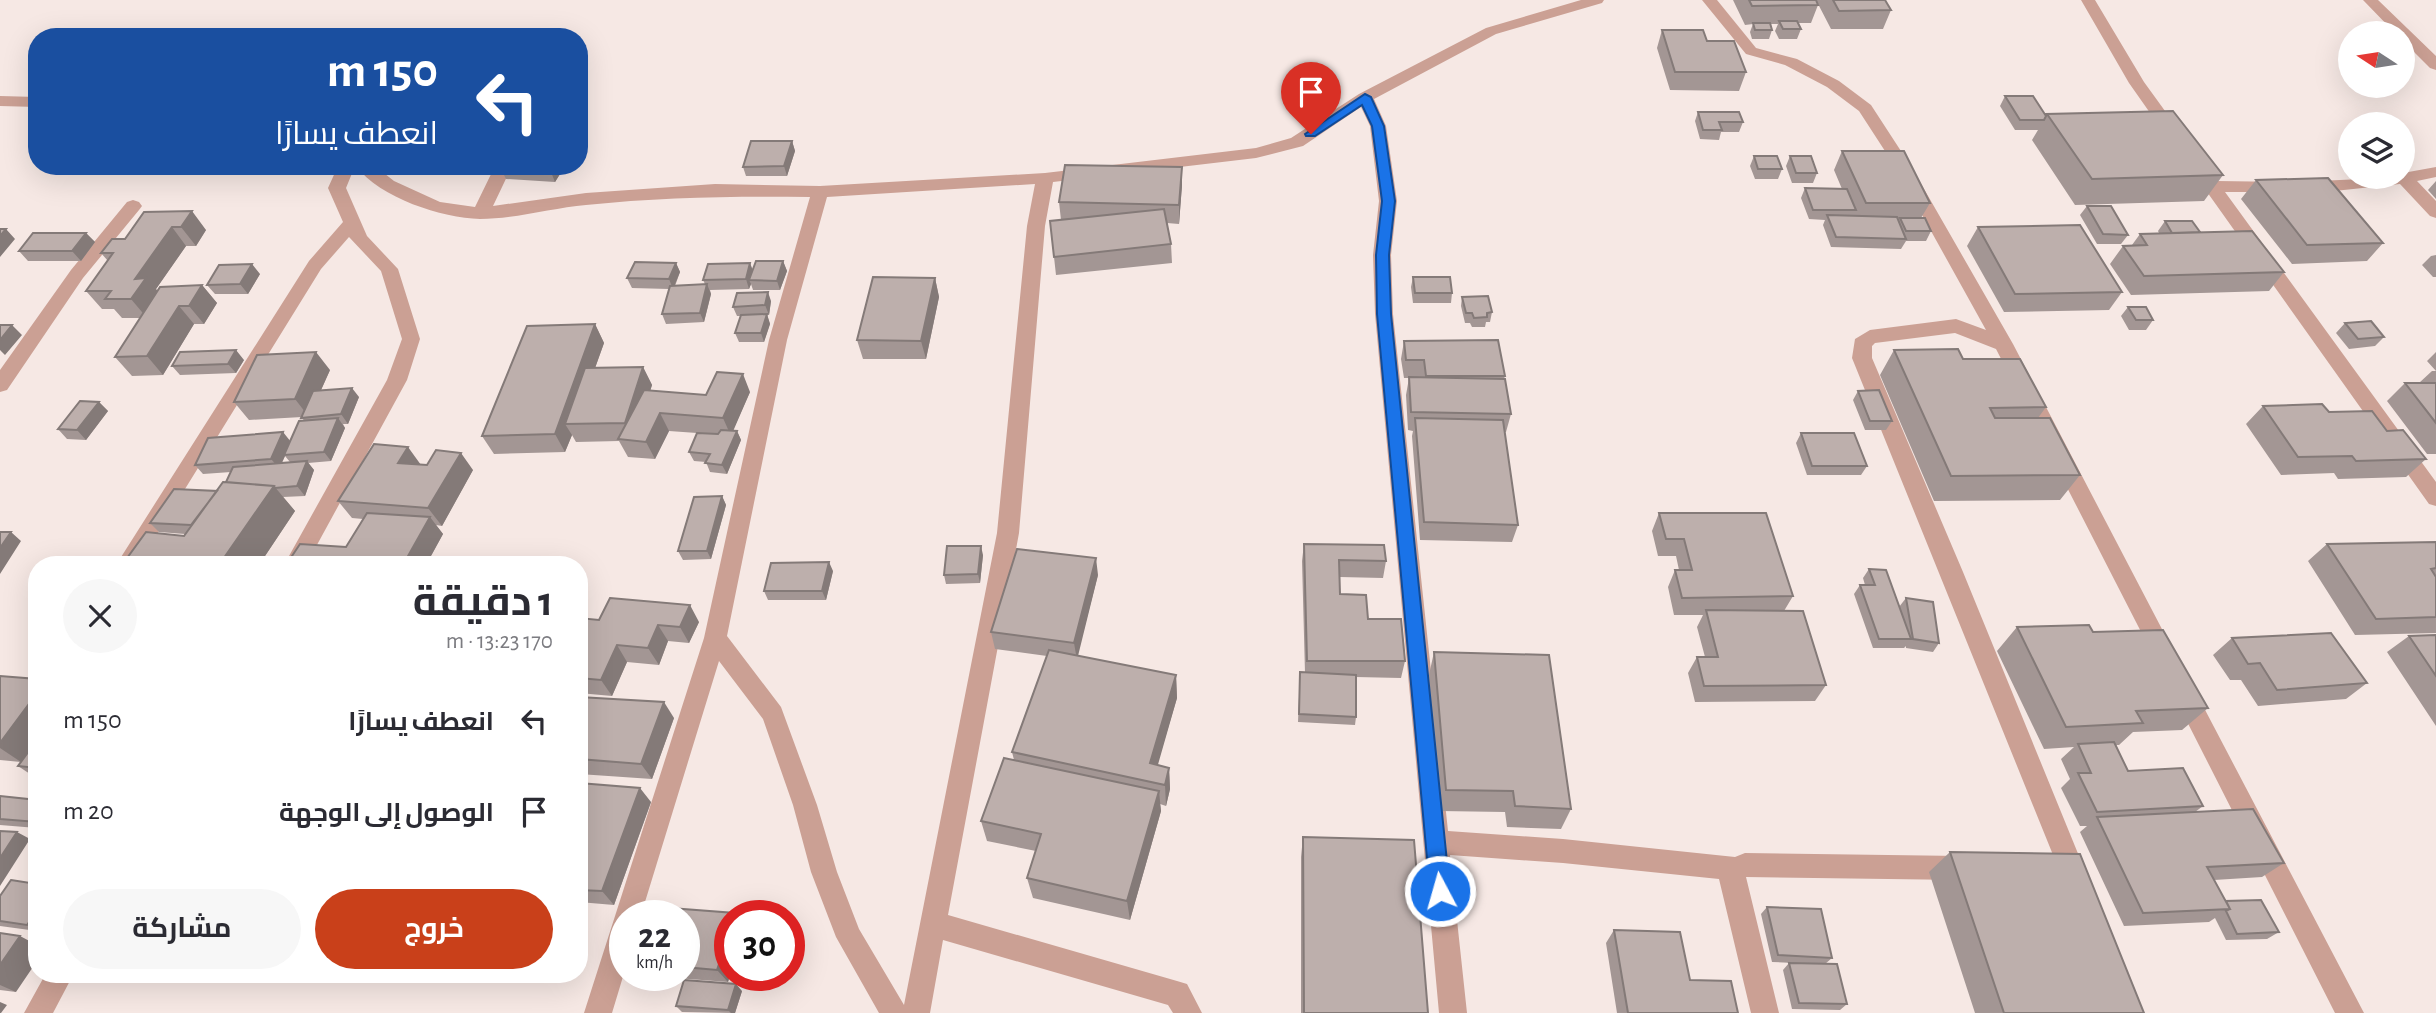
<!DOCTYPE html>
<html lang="ar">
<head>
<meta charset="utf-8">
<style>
  body { margin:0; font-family:"Alegreya Sans",Cairo,sans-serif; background:#f7f7f7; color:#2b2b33; direction:rtl; height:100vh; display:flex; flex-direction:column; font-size:26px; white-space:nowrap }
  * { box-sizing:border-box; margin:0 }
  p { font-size:23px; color:#7c7c81 }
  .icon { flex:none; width:38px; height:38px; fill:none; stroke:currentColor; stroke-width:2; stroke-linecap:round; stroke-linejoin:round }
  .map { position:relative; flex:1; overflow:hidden; direction:ltr }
  .drawer { position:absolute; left:28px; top:556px; width:560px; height:427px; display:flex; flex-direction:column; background:#fff; border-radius:28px; box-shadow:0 7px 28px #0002; direction:rtl }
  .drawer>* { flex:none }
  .banner { position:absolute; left:28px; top:28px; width:560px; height:147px; border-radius:28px; box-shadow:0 7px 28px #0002; direction:rtl; background:#1a4fa0; color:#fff; overflow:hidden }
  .needle { width:46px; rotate:282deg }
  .fabs { position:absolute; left:2338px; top:21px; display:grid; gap:14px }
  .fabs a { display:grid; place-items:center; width:77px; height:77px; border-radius:50%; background:#fff; box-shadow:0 7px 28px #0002; font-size:35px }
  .speed { position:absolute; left:609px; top:900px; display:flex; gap:14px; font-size:35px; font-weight:700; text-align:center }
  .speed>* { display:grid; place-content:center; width:91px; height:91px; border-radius:50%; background:#fff; box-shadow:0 7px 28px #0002; line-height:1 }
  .speed small { font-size:18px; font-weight:400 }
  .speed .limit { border:10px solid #d22; background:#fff; color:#111 }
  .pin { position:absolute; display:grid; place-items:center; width:60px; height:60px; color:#fff; margin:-72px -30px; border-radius:50% 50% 50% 0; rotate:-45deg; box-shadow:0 0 7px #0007 }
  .pin .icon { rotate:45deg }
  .me { position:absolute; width:77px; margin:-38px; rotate:354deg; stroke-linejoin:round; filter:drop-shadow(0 0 5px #0008) }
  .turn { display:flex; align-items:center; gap:24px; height:147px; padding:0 35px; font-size:32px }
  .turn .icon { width:91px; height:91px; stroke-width:2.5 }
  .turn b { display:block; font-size:49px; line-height:60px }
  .round { display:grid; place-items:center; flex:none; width:74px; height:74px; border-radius:37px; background:#f7f7f7 }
  .overview { display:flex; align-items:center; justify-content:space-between; height:119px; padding:0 35px }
  h1 { font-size:42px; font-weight:700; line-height:52px }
  .primary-button { display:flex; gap:14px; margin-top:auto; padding:14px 35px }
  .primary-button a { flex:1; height:80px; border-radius:42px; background:#c9401a; color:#fff; font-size:28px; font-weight:700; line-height:80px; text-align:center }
  .primary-button a+a { background:#f7f7f7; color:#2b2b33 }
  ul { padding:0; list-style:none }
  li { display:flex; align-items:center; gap:21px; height:91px; padding:0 35px }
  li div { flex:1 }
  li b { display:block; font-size:26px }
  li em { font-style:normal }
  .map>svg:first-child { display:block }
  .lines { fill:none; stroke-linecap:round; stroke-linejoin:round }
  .minor { fill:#cba094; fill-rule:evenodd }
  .wall { fill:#a39694; fill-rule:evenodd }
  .shaded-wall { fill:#847a78 }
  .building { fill:#bdafac; stroke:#847a78; stroke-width:2 }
  .route { fill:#1a73e8; stroke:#114b97; stroke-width:2 }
</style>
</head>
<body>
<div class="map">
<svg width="2436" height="1013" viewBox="0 0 2436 1013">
  <rect width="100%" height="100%" fill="#f6e8e4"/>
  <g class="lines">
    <!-- minor -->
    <path class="minor" d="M1581 0H1604L1602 3 1496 34 1374 99 1386 126 1397 201 1391 255 1393 314 1448 831 1563 839 1735 857 1745 853 1961 856 1970 859 1974 868 1970 877 1961 880 1746 877 1779 1013H1751L1719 879 1563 863 1450 855 1467 1013H1439L1375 314 1373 255 1379 201 1370 126 1361 107 1303 146 1256 158 1053 182 1045 226 1019 533 948 915 1177 981 1187 984 1202 1013H1173L1168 1005 943 940 930 1013H879L836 937 811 872 793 805 763 719 719 661 641 915H625V970L612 1013H584L704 638 769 340 810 197C735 196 661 197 586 205 552 208 515 219 480 219 442 218 380 198 356 166H375L394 181 440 202 475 207 495 166H512L493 206 586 193 715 184 820 186 1045 173 1256 148 1291 138 1359 94 1486 28ZM1035 184 1027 226 997 533 904 1005 859 929 837 872 817 805 781 707 727 636 787 340 827 197Z
      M1702 0H1717L1756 48 1797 59 1839 81 1871 105 1912 168 2013 344 2175 654 2172 661 2164 664 2156 661 1996 349 1955 333 1875 343 1872 346V358L1963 572 2088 878 2084 887 2075 890 2066 887 1852 358 1855 339 1870 330 1956 319 1986 330 1896 168 1859 111 1827 87 1785 65 1746 54Z
      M2081 0H2095L2144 82 2181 133 2179 137H2167L2129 83Z
      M2363 0H2378L2436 56V70L2430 68 2403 41V33H2395Z
      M0 96 37 97V107L0 106Z
      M2196 159 2202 160 2217 181 2298 182 2403 177V173L2436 167V177L2417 181 2436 201V218L2430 216 2400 184 2325 192H2225L2436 482V506L2429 504 2190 168 2188 164 2190 160Z
      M338 166H355L346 188 367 236 398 269 420 339 407 380 306 565H284L387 380 402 339 381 271 349 237 321 269 138 565H116L309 261 343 222 328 188Z
      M133 200 139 202 142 206 139 210 83 278 7 390 0 392V370L71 270 127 202Z
      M2184 682 2192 685 2364 1013H2335L2172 692 2176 685Z
      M45 975H73L53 1013H24Z"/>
  </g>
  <!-- wall -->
  <path class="wall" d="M1733 0H1816L1818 5 1811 23H1798L1801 29 1797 39H1779L1775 31 1778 24H1770L1772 30 1769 39H1752L1750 32 1753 24 1745 25Z
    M1816 0H1885L1891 10 1883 29H1831Z
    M1662 30 1707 41 1746 72 1739 91 1670 90 1657 48Z
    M2005 96 2046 116 2047 114 2223 175 2204 201 2075 205 2032 140 2038 130H2015L2000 106Z
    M1698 112 1743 122 1739 132H1721L1719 140 1700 139 1695 121Z
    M792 141 795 151 787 176H746L743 167Z
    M1842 151 1930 203 1921 218 1931 231 1926 241H1906L1901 249 1831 247 1823 225 1825 220 1809 219 1801 198 1805 188 1842 189 1834 170Z
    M1754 156 1782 169 1778 179H1755L1750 166Z
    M1790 156 1817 173 1813 183H1792L1786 166Z
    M565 166 555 182 506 179 501 169Z
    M2256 180 2383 243 2367 261 2292 264 2241 199Z
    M2436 181V199L2428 190Z
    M1182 185 1179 224 1167 223 1171 244 1172 263 1056 275 1050 221 1061 220 1059 202Z
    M2087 206 2128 235 2121 244H2097L2080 215Z
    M144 212 206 230 196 246H186L156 289 157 291 202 285 217 303 204 324H194L163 375 132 376 115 357 141 318H122L114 309H102L86 291 108 261 101 253 125 239Z
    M2165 221 2200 232 2284 272 2269 291 2131 295 2110 264 2123 246 2132 245 2140 234 2159 233 2158 231Z
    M1978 227 2122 292 2109 310 2004 312 1967 246Z
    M86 233 95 242 81 261H28L19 251Z
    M2436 255V277H2433L2422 265 2431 256Z
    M783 261 787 271 780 290H753L751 284 749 289 710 290 711 294 704 322 666 324 662 314 669 289 632 288 627 278 676 263 680 272 675 286 705 284 703 280 753 270Z
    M260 274 248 294H215L207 285Z
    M1413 277 1452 293 1451 303H1413L1411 287Z
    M935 278 939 297 926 359H863L857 340Z
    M1462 297 1492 312 1490 322H1486L1485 327H1472L1470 323H1465L1461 306Z
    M771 301 769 315H767L770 324 764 342H739L735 333 741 316H737L733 307Z
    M2128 307 2153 320 2146 330H2129L2121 316Z
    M2345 323 2384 337 2375 346 2349 349 2336 333Z
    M595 324 604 343 595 368 643 367 652 385 650 391 706 395 750 392 733 430 737 431 741 440 727 474 710 472 706 462 694 461 689 452 697 433 669 431 655 459 628 457 619 441 576 442 572 435 565 452 494 454 482 436Z
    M1404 341 1505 376 1504 379 1511 414 1506 432H1505L1518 525 1512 542 1420 540 1412 436 1413 431 1408 430 1406 395 1409 378H1404L1401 359Z
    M1894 350 1963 359 2046 407 2038 418 2080 475 2060 500 1934 501 1880 375Z
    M2436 352V454H2427L2387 401 2405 383H2419L2432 371H2436L2427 361Z
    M244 360 236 373 180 375 172 366Z
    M330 370 321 390 359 397 348 424H343L345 428 331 461 308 463 314 470 305 496 283 497 295 511 259 565H122L184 536 185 534 159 532 150 523 217 491 226 482 231 472 203 474 195 465 290 441 304 421 302 417 249 420 234 402ZM285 456 290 462 282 463Z
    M1858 391 1892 421 1886 430H1865L1853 400Z
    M99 402 108 411 86 440 67 439 58 429Z
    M2263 406 2329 412 2387 431 2426 459 2406 477 2338 479 2334 473 2281 475 2246 424Z
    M1801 433 1867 466 1861 475H1807L1796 443Z
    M421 465 473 470 442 526 436 525 443 534 426 565 346 547 363 519 352 518 338 501Z
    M722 496 726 505 711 559 683 560 678 551Z
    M1659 513 1793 596 1784 611 1826 685 1815 701 1695 702 1688 673 1697 657H1705L1697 627 1703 615H1674L1668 587 1675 570H1679L1676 556H1658L1652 531Z
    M2436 542V633L2355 635 2308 561 2327 544Z
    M1304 544 1386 561 1383 578 1340 577V594L1368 619 1405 661 1401 678 1356 677V717L1355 725 1298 722 1300 672 1305 673 1302 561Z
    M983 555 980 583 946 584 944 575Z
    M1869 569 1899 607 1906 598 1939 643 1933 652 1906 648V646L1904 648H1873L1854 594 1860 585H1865L1863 578Z
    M833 571 826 600H768L764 591Z
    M1098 575 1077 656 1176 675 1177 698 1157 765 1169 768 1170 789 1166 806 1160 804 1161 811 1130 920 1033 898 1027 878 1036 851 987 841 981 821 1014 760 1012 752 1047 656 995 649 991 632Z
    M579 618 599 620 699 622 689 643 668 641 659 665 627 662 612 696 579 693Z
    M2017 627 2093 632 2208 708 2182 730 2133 732 2119 745H2116L2128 771 2203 806 2195 812 2284 863 2262 877 2214 880 2226 901 2279 932 2267 939 2226 940 2215 918 2209 922 2124 926 2080 832 2087 826H2080L2061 788 2070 779 2061 759 2074 747 2044 749 1997 651Z
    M2436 635V726L2387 652 2409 636Z
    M2232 638 2367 683 2346 699 2258 706 2241 680H2230L2213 655Z
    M1434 652 1571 809 1561 829 1507 827 1505 812 1440 811 1429 675Z
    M0 676 21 762 0 760Z
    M579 697 674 718 652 779 579 774Z
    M37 740V774H30L18 766Z
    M579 783 651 802 614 905 579 902Z
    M0 796 37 800V828L0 825Z
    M1303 837 1428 1013H1301V857Z
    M1950 852 2144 1013H1975L1929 872Z
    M37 884V931L0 926V896Z
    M1767 907 1832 958 1825 964 1847 1004 1840 1010 1792 1009 1783 970 1789 963 1816 964 1772 962 1761 914Z
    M735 913 737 915H730V975L728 982 650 976 649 975H684V915Z
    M1614 930 1690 980 1738 1013H1617L1606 943Z
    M0 933 16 992 0 990Z
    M742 991 735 1013 682 1012 676 1006Z"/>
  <!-- shaded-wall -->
  <path class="shaded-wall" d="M792 141 795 151 787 176 784 166Z
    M554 166H565L555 182 551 172Z
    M1182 167V185L1179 224V205Z
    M192 211 206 230 196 246 181 227Z
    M172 227 186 246 156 289 162 297 147 318 131 299 135 279Z
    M6 229 15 239 0 257V236Z
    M86 233 95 242 81 261 72 251Z
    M783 261 787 271 780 290 777 281Z
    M676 263 680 272 673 289 669 279Z
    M750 263 754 273 749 280 751 284 749 289 746 279Z
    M252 264 260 274 248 294 240 284Z
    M935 278 939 297 926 359 921 341Z
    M707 284 711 294 704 322 700 313Z
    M202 285 217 303 204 324 189 306Z
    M768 292 771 301 769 315 765 305Z
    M179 306 194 324 163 375 147 356Z
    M767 314 770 324 764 342 761 333Z
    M595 324 604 343 575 424H565L572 435 565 452 555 434Z
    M12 325 22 335 5 355 0 350V340Z
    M236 350 244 360 236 373 228 364Z
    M316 352 330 370 309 417 295 399Z
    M643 367 652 385 634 441 625 423Z
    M743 374 750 392 731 436 723 418Z
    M352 388 359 397 348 424 341 414Z
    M99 402 108 411 86 440 77 430Z
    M660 413 669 431 655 459 646 442Z
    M338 418 345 428 331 461 324 452Z
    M737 431 741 440 727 474 722 465Z
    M283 432 291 442 284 455 285 456 279 468 271 459Z
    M408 447 421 465 398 463Z
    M461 453 473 470 442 526 428 508Z
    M307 461 314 470 305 496 297 486Z
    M274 486 295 511 259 565H219Z
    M722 496 726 505 711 559 707 551Z
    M430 517 443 534 426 565H403Z
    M11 532 21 541 0 574V548Z
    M981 546 983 555 980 583 978 574Z
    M1096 558 1098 575 1077 660 1074 643Z
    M829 562 833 571 826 600 822 591Z
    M690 605 699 622 689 643 680 627Z
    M658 625 668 641 659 665 648 648Z
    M617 645 627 662 612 696 601 680Z
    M1176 675 1177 698 1153 782 1150 763Z
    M37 693V739L21 762 0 748V743Z
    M664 702 674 718 652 779 641 764Z
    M1169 768 1170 789 1166 806 1165 785Z
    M640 788 651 802 614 905 602 891Z
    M1159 791 1161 811 1130 920 1127 901Z
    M17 832 30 839 0 886V858Z
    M37 911V930L27 925Z
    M730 931V975L728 982 717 970Z
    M20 936 37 945V961L16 992 0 985V965Z
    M736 984 742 991 735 1013H731L728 1010Z
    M0 1002 7 1005 1 1013H0Z"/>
  <!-- building -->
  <path class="building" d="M1749 0H1816L1818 5 1752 6Z
    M1833 0H1885L1891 10 1839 11Z
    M1779 21H1797L1801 29H1783Z
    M1753 23H1770L1772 30H1755Z
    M1662 30H1703L1707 41H1734L1746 72H1675Z
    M2005 96H2033L2046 116 2044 120H2020Z
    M2173 111 2223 175 2092 179 2047 114Z
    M1698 112H1739L1743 122H1719L1722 130H1703Z
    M751 141H792L784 166 743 167Z
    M1842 151H1904L1930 203H1866Z
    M1754 156H1777L1782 169H1758Z
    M1790 156H1811L1817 173H1796Z
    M1065 165 1182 167 1179 205 1059 202Z
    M503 166H554L551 172 501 169Z
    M2328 178 2383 243 2307 245 2256 180Z
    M1805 188 1847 189 1856 210H1813Z
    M2087 206H2111L2128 235 2103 234Z
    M1164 209 1171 244 1054 257 1050 221Z
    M192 211 181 227H172L135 279 146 278 131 299H105L111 291H86L113 253H101L112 239H125L144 212Z
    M1827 215 1897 217 1906 239 1836 237Z
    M1900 218H1925L1931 231H1906Z
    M2165 221H2192L2200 232 2172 233Z
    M2080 225 2122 292 2015 294 1978 227Z
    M0 229H6L0 236Z
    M2252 231 2284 272 2144 276 2123 246 2147 245 2140 234Z
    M33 233H86L72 251H19Z
    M756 261H783L777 281 749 280Z
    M635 262 676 263 669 279 627 278Z
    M750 263 746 279 703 280 708 264Z
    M252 264 240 284 207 285 219 265Z
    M873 277 935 278 921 341 857 340Z
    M1413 277H1450L1452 293H1415Z
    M707 284 700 313 662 314 670 286Z
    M202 285 189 306H179L147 356 115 357 160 287Z
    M768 292 765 305 733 307 737 293Z
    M1488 296 1492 312 1487 313V317L1474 318 1472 313H1466L1462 297Z
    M2128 307H2146L2153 320H2136Z
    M767 314 761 333H735L741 315Z
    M2371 321 2384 337 2358 339 2345 323Z
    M595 324 555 434 482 436 527 326Z
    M0 325H12L0 340Z
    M1498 340 1505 376H1426L1424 360H1406L1404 341Z
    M1958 349 1963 359H2020L2046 407 1990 408 1995 418H2050L2080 475 1951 476 1894 350Z
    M236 350 228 364 172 366 180 352Z
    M316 352 295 399 234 402 257 355Z
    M643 367 625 423 565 424 585 368Z
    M717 372 743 374 723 418 660 413 646 442 618 439 644 390 706 395Z
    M1409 377 1505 379 1511 414 1411 412Z
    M2405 383H2436V423Z
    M352 388 341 414 301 418 313 391Z
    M1879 390 1892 421H1870L1858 391Z
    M80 401 99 402 77 430 58 429Z
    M2322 404 2329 412 2372 411 2387 431 2403 430 2426 459 2356 461 2352 456 2298 457 2263 406Z
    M338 418 324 452 284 455 299 421Z
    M1415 418 1503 420 1518 525 1424 522Z
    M721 430 737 431 722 465 705 463 710 454 689 452 697 433 718 434Z
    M283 432 271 459 195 465 208 438Z
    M1801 433H1854L1867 466H1812Z
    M374 444 408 447 398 463 427 465 436 450 461 453 428 508 338 501Z
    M307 461 297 486 275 488 274 486 226 482 233 467Z
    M223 482 274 486 219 565H122L146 532 184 536Z
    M174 489 217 491 191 525 150 523Z
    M722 496 707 551H678L694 497Z
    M367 513 430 517 403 565H286L300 544 346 547Z
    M1659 513H1766L1793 596 1682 598 1675 570H1692L1684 539H1666Z
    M0 532H11L0 548Z
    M2436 542V568L2431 569 2436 577V617L2376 619 2327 544Z
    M1304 544 1384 545 1386 561 1339 560 1340 594 1366 595 1368 619H1401L1405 661H1307Z
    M947 546H981L978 574 944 575Z
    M1017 549 1096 558 1074 643 991 632Z
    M829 562 822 591H764L771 563Z
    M1869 569 1886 570 1911 639H1879L1860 585H1875Z
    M610 598 690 605 680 627 658 625 648 648 617 645 601 680 579 678V618L599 620Z
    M1906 598 1933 602 1939 643 1913 639Z
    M1706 610 1803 611 1826 685 1704 686 1697 657H1718Z
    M2089 625 2093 632 2163 630 2208 708 2136 711 2143 723 2066 727 2017 627Z
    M2331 633 2367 683 2277 690 2260 663 2248 664 2232 638Z
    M2436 635V676L2409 636Z
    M1049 650 1176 675 1150 763 1169 768 1165 785 1012 752Z
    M1434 652 1549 655 1571 809 1515 806 1513 791 1446 790Z
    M1300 672 1356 675V717L1299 714Z
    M0 676 37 679V693L0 743Z
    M579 697 664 702 641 764 579 759Z
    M37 740V768L18 766Z
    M2114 742 2128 771 2183 768 2203 806 2097 812 2078 773H2091L2078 744Z
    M1004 758 1159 791 1127 901 1027 878 1041 834 981 821Z
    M579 783 640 788 602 891 579 890Z
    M0 796 37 800V822L0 819Z
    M2253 809 2284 863 2207 867 2230 909 2143 913 2097 817Z
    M0 831 17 832 0 858Z
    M1303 837 1414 840 1428 1013H1304Z
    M1950 852 2080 854 2144 1013H2004Z
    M11 880 37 884V911L27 925 0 921V896Z
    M2261 900 2279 932 2237 934 2226 911 2230 909 2226 901Z
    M657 907 735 913V915H730V931L717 970 684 967V915H654Z
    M1767 907 1821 909 1832 958 1778 955Z
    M1614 930 1680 932 1690 980 1731 981 1738 1013H1628Z
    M0 933 20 936 0 965Z
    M1789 963 1837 964 1847 1004 1799 1003Z
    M684 980 736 984 728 1010 676 1006Z"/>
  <!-- route -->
  <path class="route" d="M1365 94 1371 97 1384 126 1395 201 1389 255 1391 314 1450 891 1447 898 1440 901 1433 898 1430 891 1377 314 1376 255 1382 201 1372 126 1362 105 1315 136H1306L1305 134Z"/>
</svg>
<div class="fabs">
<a><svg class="needle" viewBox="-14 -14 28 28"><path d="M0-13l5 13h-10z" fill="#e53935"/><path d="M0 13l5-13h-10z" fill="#7c7c81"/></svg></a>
<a><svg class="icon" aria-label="layers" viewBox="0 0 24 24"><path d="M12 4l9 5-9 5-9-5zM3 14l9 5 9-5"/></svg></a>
</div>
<div class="speed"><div>22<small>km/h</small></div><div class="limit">30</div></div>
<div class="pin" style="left:1311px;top:134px;background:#d93025"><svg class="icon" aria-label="arrive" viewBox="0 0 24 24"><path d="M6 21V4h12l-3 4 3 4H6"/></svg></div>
<svg class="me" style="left:1440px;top:891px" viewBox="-20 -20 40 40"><circle r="17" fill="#1a73e8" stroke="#fff" stroke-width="3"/><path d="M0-11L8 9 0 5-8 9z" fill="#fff"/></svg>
<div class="banner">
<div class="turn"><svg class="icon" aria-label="left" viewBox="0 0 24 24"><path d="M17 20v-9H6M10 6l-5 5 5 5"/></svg><div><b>150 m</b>انعطف يسارًا</div></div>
</div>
<section class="drawer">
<div class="overview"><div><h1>1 دقيقة</h1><p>170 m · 13:23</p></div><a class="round"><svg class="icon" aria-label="close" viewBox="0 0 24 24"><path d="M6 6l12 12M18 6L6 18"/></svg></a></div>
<ul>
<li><svg class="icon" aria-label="left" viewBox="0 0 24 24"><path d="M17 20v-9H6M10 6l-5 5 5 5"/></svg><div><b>انعطف يسارًا</b></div><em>150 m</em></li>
<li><svg class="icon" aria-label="arrive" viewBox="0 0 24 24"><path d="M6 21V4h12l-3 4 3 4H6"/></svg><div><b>الوصول إلى الوجهة</b></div><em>20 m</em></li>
</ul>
<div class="primary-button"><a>خروج</a><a>مشاركة</a></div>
</section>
</div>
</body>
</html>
